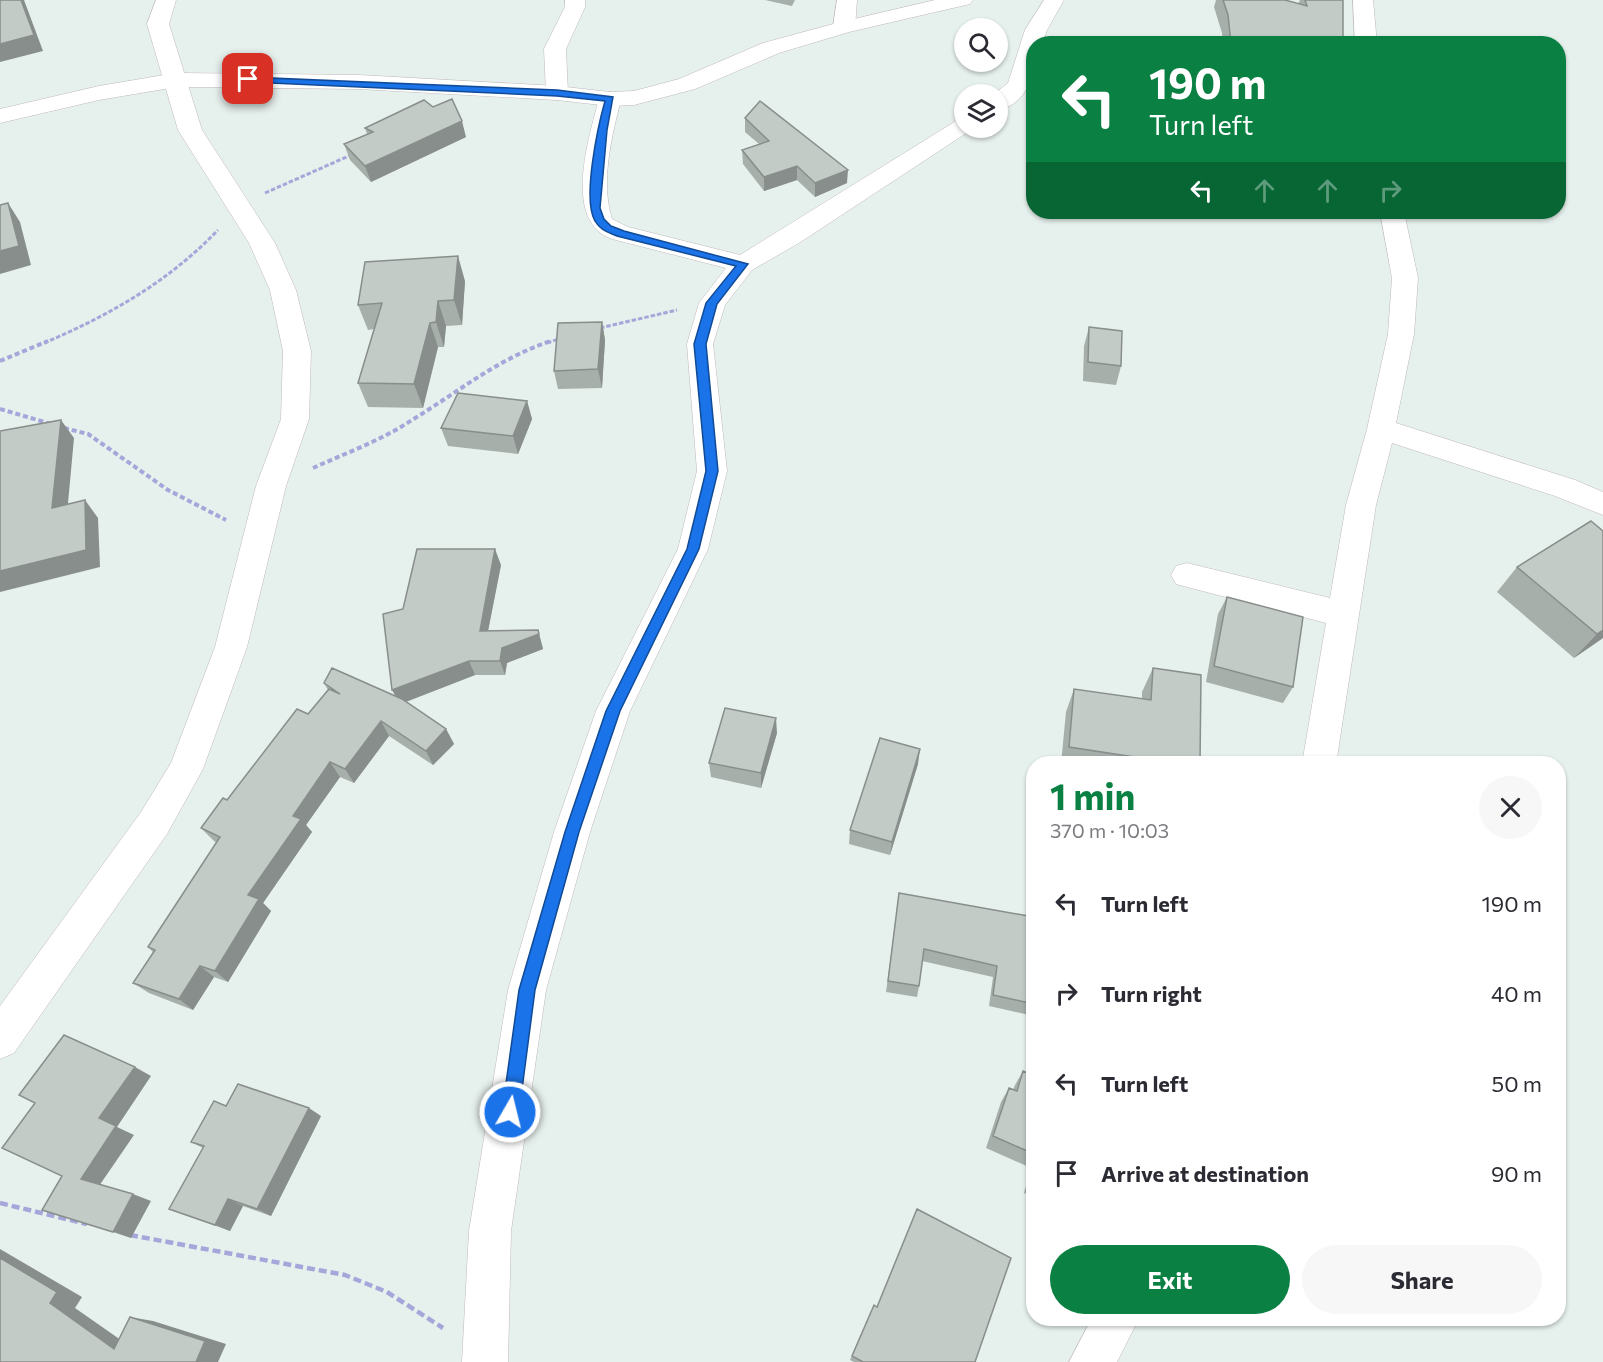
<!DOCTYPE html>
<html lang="en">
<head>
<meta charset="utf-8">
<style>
  body { margin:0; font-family:Commissioner,sans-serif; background:#f7f7f7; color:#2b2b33; height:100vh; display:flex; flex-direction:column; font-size:22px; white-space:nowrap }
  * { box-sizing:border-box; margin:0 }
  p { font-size:20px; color:#7c7c81 }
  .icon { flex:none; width:33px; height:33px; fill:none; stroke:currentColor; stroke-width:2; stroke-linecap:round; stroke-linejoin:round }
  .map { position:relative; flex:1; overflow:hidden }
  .details { position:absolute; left:1026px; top:756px; width:540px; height:570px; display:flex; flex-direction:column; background:#fff; border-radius:24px; box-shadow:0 2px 4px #0004 }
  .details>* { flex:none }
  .guide { position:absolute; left:1026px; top:36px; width:540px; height:183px; border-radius:24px; box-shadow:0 2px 4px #0004; background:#0b8043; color:#fff; overflow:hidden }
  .tools { position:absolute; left:954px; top:18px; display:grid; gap:12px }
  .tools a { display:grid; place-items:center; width:54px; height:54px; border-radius:50%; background:#fff; box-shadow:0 2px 4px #0004; font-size:30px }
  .pin { position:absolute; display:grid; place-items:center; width:51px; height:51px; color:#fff; margin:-26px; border-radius:12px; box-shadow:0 3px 9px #0006 }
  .me { position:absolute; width:66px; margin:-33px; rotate:8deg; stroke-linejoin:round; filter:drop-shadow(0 0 4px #0008) }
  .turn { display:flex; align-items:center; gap:21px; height:126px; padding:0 24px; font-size:27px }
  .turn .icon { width:78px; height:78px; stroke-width:2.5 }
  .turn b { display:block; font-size:42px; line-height:51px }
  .lanes { display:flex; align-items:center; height:57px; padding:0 24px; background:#0003; justify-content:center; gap:30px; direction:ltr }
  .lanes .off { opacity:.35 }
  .round { display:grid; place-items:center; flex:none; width:63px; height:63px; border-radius:32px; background:#f7f7f7 }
  .headline { display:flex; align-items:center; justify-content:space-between; height:102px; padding:0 24px }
  h1 { font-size:36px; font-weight:700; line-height:45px; color:#0b8043 }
  .cta { display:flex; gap:12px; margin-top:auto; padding:12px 24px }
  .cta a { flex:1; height:69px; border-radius:36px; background:#0b8043; color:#fff; font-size:24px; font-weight:700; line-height:69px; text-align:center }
  .cta a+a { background:#f7f7f7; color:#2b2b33 }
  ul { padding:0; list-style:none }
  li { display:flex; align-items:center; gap:18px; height:90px; padding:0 24px }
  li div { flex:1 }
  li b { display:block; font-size:22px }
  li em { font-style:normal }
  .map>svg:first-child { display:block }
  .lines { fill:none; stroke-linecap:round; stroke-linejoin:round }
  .street-casing { stroke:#c0b9bd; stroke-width:1 }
  .secondary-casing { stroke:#c0b8bd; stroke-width:1 }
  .path-far2 { stroke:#a6a6da; stroke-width:3; stroke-dasharray:4.5 2; stroke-linecap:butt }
  .path-far1 { stroke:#a6a6da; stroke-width:4; stroke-dasharray:5 3; stroke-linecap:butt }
  .path { stroke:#a6a6da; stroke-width:4.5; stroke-dasharray:8 4; stroke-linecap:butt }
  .street { fill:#fff; fill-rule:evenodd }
  .secondary { fill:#fff; fill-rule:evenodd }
  .wall { fill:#a7afaa }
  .shaded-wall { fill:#888e8b }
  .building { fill:#c2cbc6; stroke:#888e8b; stroke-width:1.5 }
  .route { fill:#1a73e8; stroke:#114b97; stroke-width:1.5 }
</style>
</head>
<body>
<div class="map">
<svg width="1603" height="1362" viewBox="0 0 1603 1362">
  <rect width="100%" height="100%" fill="#e6f0ec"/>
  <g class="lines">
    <defs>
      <path id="street" d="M156 0H176L169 24 202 130 275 243 296 290 311 351 309 419 286 486 247 647 203 769 167 834 14 1053 0 1059V1006L141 812 171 763 215 647 256 486 281 419 283 351 270 290 249 243 178 130 147 24Z
        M565 0H585V7L566 49 568 93 565 98H549L546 93 544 49 565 7Z
        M837 0H857L855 27 851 31H837L833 27Z
        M1044 0H1064L1047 30 1042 44H1034C1034 71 1031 103 998 110V94H994L1008 83 1025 30Z
        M1353 0H1373L1377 44H1355Z
        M610 92 618 94 621 99C612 136 600 181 612 219L628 227 740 255 956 121 964 119V128H974L799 243 752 270 725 305 713 344 727 471 708 549 630 711 590 832 546 990 511 1231 508 1362H462L469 1231 508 990 554 832 596 711 678 549 697 471 687 344 699 303 726 268 612 239C562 222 589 137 599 99L602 94Z
        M1380 212H1404L1418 278 1414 334 1396 423 1575 480 1603 492V515L1555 496 1392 443 1376 505 1336 764H1302L1326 623 1187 587 1176 584 1171 575 1176 566 1187 563 1330 598 1346 505 1367 429 1388 334 1392 278Z
        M1092 1318H1139L1117 1362H1069Z"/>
      <path id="secondary" d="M935 0H973L970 4 849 32 779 53 695 89 634 105 610 106 557 100 359 89 176 87 99 100 0 123V109L99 86 176 73 359 75 557 86 610 92 634 91 679 79 763 43 837 23Z"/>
    </defs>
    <!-- street casing -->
    <use href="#street" class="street-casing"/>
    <!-- secondary casing -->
    <use href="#secondary" class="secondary-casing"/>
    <!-- path-far2 -->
    <path class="path-far2" d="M265 193 351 155
      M600 328 677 310
      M44 343C110 315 168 282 218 230
      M547 343 561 338"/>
    <!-- path-far1 -->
    <path class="path-far1" d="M0 361 48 341
      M0 409 51 424
      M64 428 88 434 168 490 226 520
      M313 468C346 453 382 440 412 420 458 392 499 358 551 341"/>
    <!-- path -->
    <path class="path" d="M0 1203 87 1224
      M130 1235 345 1275 387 1292 443 1328"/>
    <!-- street -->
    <use href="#street" class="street"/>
    <!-- secondary -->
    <use href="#secondary" class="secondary"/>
  </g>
  <!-- wall -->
  <path class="wall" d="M765 0H795L792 6Z
    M1216 0H1285L1298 4 1300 0H1343V40L1342 44H1223L1222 33 1214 7Z
    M745 118 847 183 815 197 797 180 764 191 743 164 742 150 759 144 745 132Z
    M365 128 466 137 371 182 350 160 344 144 367 134Z
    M465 281 462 325 446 326 444 347H438L423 408 368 407 358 383 374 329 368 330 358 305Z
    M602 322 605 340 602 388 558 389 554 371Z
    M1089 327 1121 366 1116 385 1083 381 1084 346Z
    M527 401 532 419 518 454 448 446 441 428Z
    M1603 531V638L1574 658 1497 592 1517 567Z
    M501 565 488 631 538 630 543 649 507 663 505 675H475L406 702 446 729 454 744 433 765 389 736 354 783 340 777 306 825 312 832 263 903 271 911 228 982 214 977 193 1010 149 993 133 983 153 952 148 947 217 843 214 841 201 828 308 714 328 690 324 683 396 696 403 609Z
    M1227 597 1293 687 1283 703 1206 682 1218 614Z
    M1153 668 1200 764H1061L1066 712 1074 689 1142 699V692Z
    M777 733 761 788 711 777 709 763Z
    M918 764 890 855 849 844 850 830Z
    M899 893 1034 917V1016L989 1006 993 977 922 961 919 986 917 997 886 992Z
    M1023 1071 1034 1076V1197L1024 1193 1031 1168 986 1148 1001 1102 1009 1088 1013 1090 1015 1085Z
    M321 1116 271 1216 243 1206 230 1231 169 1209 203 1148 191 1142Z
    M917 1209 975 1362H854L850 1360 871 1311 877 1307Z"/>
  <!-- shaded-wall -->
  <path class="shaded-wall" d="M21 0H24L43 51 0 62V44Z
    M1343 40 1342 44H1333Z
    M462 121 466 137 371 182 365 166Z
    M797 166V180L764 191V177Z
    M848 170 847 183 815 197V183Z
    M8 203 20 222 31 265 0 274V251Z
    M458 256 465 281 462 325 454 300Z
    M438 301 446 326 444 347 436 322Z
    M602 322 605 340 602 388 598 369Z
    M430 323 438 347 423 408 414 384Z
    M527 401 532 419 518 454 513 436Z
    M61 420 74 438 66 525 52 508Z
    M85 500 98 518 100 567 0 592V571Z
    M495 549 501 565 485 646 480 631Z
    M538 630 543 649 507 663 505 675 500 661 502 648Z
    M1603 630V638L1574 658 1597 634Z
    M469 661 475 675 400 704 392 690Z
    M776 718 777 733 761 788V773Z
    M381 721 389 736 354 783 345 769Z
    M446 729 454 744 433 765 426 751Z
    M920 749 918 764 890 855 892 842Z
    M330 762 340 777 306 825 312 832 263 903 271 911 228 982 215 971 248 895 293 816Z
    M200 966 214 977 193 1010 179 999Z
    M135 1067 151 1076 117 1127 134 1135 99 1186 81 1179 99 1118Z
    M309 1108 321 1116 271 1216 257 1209Z
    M133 1194 151 1201 131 1238 113 1232Z
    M228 1199 243 1206 230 1231 215 1225Z
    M0 1249 82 1297 75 1308 138 1352 114 1349 50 1303 0 1258Z
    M130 1317 153 1321 226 1344 218 1362H196Z"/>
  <!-- building -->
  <path class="building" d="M0 0H21L34 35 0 44Z
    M1223 0H1285L1307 6 1305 0H1343V40L1333 44H1231L1228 15Z
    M452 99 462 121 365 166 344 144 373 132 365 128 424 100 433 107Z
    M760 101 848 170 815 183 797 166 764 177 742 150 769 141 745 118Z
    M8 203 19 246 0 251V205Z
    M458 256 454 300 438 301 436 322 430 323 414 384 358 383 382 303 358 305 365 262Z
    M602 322 598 369 554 371 558 323Z
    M1089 327 1122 331 1121 366 1088 362Z
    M458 393 527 401 513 436 441 428Z
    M61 420 52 508 85 500 86 550 0 571V431Z
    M1591 521 1603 531V630L1597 634 1517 567Z
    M417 549H495L480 631 538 630 539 634 502 648 500 661H469L392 690 383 614 403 609Z
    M1227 597 1303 617 1293 687 1214 666Z
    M332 668 402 699 446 729 426 751 381 721 345 769 330 762 293 816 301 819 248 895 259 899 215 971 200 966 179 999 133 983 155 950 148 947 220 837 201 828 223 798 227 800 297 709 308 714 329 689 340 694 324 683Z
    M1153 668 1201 675 1200 764H1147V759L1069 747 1074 689 1151 700Z
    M725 708 776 718 761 773 709 763Z
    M880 738 920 749 892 842 850 830Z
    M899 893 1034 917V1004L993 995 997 966 924 949 919 986 888 981Z
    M64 1035 135 1067 99 1118 116 1126 81 1179 133 1194 113 1232 42 1210 62 1176 2 1148 35 1103 19 1095Z
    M1023 1071 1034 1076V1154L993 1136 1009 1088 1017 1091Z
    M238 1084 309 1108 257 1209 228 1199 215 1225 169 1209 204 1146 191 1142 214 1101 226 1106Z
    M917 1209 1011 1258 975 1362H863L852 1356 874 1305 877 1307Z
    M0 1258 57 1292 50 1303 114 1349 130 1317 205 1341 196 1362H0Z"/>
  <!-- route -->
  <path class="route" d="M245 77 557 90 613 97 607 130 600 208 604 219 611 226 624 231 748 264 717 304 706 344 718 471 699 549 620 711 579 832 535 990 519 1112 516 1118 510 1120 504 1118 502 1112 519 990 565 832 606 711 687 549 706 471 694 344 706 303 736 266 617 236C608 232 600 230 595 221 582 199 598 126 605 101L557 96 248 82 244 79Z"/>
</svg>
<div class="tools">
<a><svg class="icon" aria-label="search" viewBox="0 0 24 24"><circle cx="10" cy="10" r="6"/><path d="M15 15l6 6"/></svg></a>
<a><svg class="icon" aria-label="layers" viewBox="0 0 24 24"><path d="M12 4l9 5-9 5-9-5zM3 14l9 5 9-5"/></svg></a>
</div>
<div class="pin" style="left:248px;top:79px;background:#d93025"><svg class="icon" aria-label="arrive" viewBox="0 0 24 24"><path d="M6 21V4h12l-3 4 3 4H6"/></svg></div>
<svg class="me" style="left:510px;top:1112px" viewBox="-20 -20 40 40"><circle r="17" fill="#1a73e8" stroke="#fff" stroke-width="3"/><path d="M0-11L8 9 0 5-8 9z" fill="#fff"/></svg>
<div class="guide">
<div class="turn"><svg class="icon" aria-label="left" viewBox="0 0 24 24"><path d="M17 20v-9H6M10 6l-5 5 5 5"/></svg><div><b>190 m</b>Turn left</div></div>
<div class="lanes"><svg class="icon" aria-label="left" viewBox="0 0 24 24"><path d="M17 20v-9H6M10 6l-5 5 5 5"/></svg><svg class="icon off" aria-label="ahead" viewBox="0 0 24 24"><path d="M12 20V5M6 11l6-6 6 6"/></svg><svg class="icon off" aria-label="ahead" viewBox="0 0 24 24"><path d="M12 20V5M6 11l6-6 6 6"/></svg><svg class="icon off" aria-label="right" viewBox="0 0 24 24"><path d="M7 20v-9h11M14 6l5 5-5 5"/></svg></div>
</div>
<section class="details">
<div class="headline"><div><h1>1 min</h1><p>370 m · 10:03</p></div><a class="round"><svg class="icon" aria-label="close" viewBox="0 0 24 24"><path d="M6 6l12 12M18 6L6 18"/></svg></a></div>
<ul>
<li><svg class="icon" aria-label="left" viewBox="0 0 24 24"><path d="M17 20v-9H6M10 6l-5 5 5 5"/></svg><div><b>Turn left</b></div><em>190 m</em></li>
<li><svg class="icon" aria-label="right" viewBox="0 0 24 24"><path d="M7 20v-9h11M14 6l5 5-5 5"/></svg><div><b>Turn right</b></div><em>40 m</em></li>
<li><svg class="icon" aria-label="left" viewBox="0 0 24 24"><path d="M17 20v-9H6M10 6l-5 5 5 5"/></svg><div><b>Turn left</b></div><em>50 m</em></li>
<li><svg class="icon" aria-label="arrive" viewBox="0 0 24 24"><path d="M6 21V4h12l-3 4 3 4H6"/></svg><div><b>Arrive at destination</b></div><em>90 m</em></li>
</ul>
<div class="cta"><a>Exit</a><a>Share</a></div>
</section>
</div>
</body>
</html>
